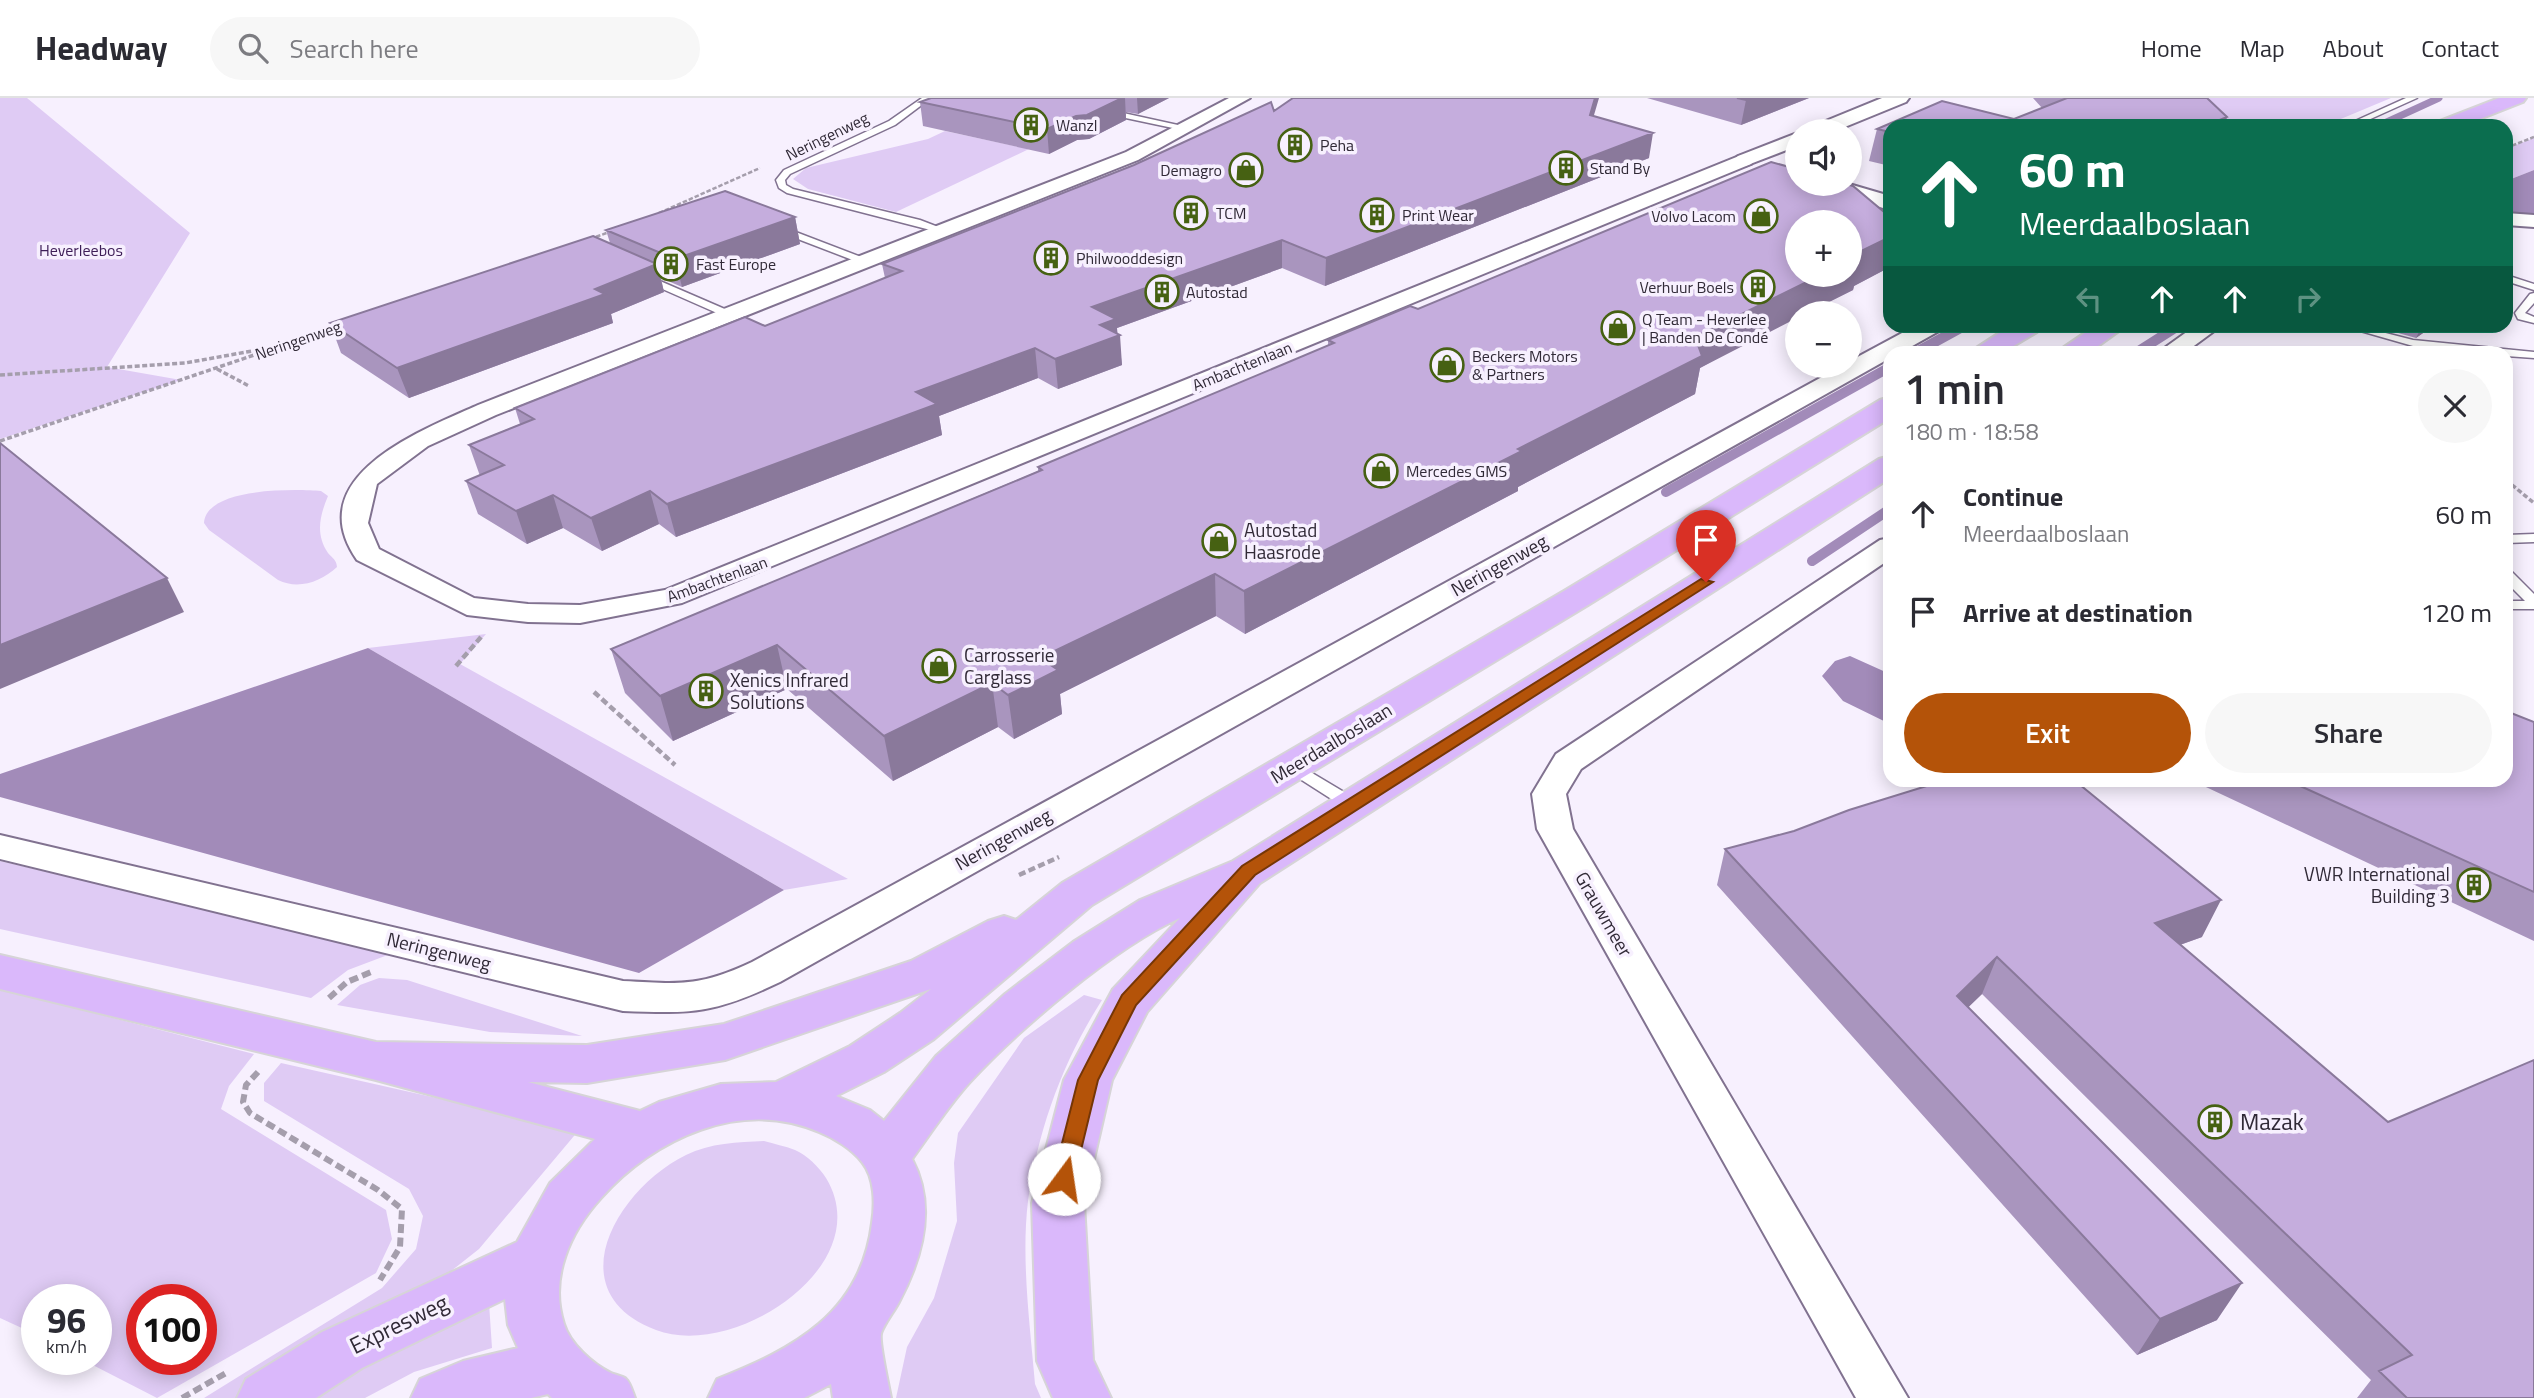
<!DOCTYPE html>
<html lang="en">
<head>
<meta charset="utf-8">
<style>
  body { margin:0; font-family:"Titillium Web",sans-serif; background:#f7f7f7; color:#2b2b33; height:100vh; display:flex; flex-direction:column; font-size:26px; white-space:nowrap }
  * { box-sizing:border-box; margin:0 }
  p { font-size:23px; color:#7c7c81 }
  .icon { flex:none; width:38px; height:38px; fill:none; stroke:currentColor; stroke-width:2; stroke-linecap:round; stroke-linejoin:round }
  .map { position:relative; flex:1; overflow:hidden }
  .side { position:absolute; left:1883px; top:248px; width:630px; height:441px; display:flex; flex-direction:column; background:#fff; border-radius:21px; box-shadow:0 4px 18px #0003 }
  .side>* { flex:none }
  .banner { position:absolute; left:1883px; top:21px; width:630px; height:214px; border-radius:21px; box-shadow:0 4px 18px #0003; background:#0b6e4f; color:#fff; overflow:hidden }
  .buttons { position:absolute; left:1785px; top:21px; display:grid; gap:14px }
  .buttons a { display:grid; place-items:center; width:77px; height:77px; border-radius:50%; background:#fff; box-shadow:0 4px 18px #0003; font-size:35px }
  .speed { position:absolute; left:21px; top:1186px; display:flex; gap:14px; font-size:35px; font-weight:700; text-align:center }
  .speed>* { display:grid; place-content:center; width:91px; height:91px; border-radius:50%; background:#fff; box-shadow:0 4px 18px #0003; line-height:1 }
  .speed small { font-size:18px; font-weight:400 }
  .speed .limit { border:10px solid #d22; background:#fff; color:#111 }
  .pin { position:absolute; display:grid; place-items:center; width:60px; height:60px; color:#fff; margin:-72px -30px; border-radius:50% 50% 50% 0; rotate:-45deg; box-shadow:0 0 7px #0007 }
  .pin .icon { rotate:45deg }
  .me { position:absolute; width:77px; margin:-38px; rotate:14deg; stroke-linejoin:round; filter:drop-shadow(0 0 5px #0008) }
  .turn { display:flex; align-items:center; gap:24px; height:147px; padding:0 21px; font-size:32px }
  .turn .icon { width:91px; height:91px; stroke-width:2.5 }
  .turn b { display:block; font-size:49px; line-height:60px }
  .lanes { display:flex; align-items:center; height:66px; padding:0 21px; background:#0003; justify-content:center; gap:35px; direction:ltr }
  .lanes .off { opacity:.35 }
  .round { display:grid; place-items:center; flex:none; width:74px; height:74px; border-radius:37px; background:#f7f7f7 }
  .overview { display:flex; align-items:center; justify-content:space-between; height:119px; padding:0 21px }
  h1 { font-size:42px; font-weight:600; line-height:52px }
  .action { display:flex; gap:14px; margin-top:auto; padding:14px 21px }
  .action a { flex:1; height:80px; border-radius:42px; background:#b45309; color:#fff; font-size:28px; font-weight:600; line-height:80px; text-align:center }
  .action a+a { background:#f7f7f7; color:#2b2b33 }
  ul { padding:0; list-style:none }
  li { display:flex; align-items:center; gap:21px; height:98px; padding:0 21px }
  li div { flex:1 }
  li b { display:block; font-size:26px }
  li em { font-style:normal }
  header { display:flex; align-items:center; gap:42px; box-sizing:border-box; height:98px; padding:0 35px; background:#fff; border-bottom:2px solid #e1e1e2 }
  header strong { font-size:33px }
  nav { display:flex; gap:38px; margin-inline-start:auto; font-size:24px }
  .search { width:490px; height:63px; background:#f7f7f7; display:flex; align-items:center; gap:18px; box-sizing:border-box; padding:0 24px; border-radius:38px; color:#7c7c81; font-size:26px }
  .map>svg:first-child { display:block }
  .green { fill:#dfcbf4; fill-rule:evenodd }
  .water { fill:#a28bb9 }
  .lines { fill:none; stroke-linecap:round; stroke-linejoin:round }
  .stream-far1 { stroke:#a28bb9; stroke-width:7 }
  .stream { stroke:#a28bb9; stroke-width:10 }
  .lane-casing { stroke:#817290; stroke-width:3 }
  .street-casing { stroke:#817290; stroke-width:4 }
  .secondary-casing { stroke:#817290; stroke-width:4 }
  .highway-casing { stroke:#d6d4d7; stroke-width:4 }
  .path-far3 { stroke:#a59eac; stroke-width:2.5; stroke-dasharray:4.5 2; stroke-linecap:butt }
  .path-far2 { stroke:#a59eac; stroke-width:3.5; stroke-dasharray:5 2.5; stroke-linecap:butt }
  .path-far1 { stroke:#a59eac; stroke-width:4.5; stroke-dasharray:7 3.5; stroke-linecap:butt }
  .path { stroke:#a59eac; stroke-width:6; stroke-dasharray:9 4.5; stroke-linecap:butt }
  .lane { fill:#fff; fill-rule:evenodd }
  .street { fill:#fff; fill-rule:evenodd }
  .secondary { fill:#fff; fill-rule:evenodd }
  .highway { fill:#dab8fb; fill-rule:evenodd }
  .wall { fill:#a995be }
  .shaded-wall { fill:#8a799b }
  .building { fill:#c5addd; stroke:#8a799b; stroke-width:2 }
  .route { fill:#b45309; stroke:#753606; stroke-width:2 }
  .labels { text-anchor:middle; stroke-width:7; stroke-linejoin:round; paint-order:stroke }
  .far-poi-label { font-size:16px; fill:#312a37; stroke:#f7f0fe; text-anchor:start }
  .far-street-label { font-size:16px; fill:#312a37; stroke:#f7f0fe }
  .far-park-label { font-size:16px; fill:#3e1e57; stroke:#f7f0fe }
  .poi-label { font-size:19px; fill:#312a37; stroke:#f7f0fe; text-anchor:start }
  .street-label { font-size:19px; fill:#312a37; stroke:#f7f0fe }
  .near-poi-label { font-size:23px; fill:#312a37; stroke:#f7f0fe; text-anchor:start }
  .near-street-label { font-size:23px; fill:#312a37; stroke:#f7f0fe }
</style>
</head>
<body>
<header>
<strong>Headway</strong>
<div class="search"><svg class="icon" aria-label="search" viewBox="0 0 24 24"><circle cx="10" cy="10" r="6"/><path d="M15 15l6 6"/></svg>Search here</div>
<nav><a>Home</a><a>Map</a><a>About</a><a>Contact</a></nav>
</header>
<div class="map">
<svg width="2534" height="1300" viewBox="0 0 2534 1300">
  <rect width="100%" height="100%" fill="#f7f0fe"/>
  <!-- green -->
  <path class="green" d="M0 0H27L190 135 107 269 181 282 0 341Z
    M2193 0H2391L2324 28H2223Z
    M945 33 1029 51 896 114 808 91 793 81 806 70 928 41Z
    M2534 40V72L2506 83V51Z
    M321 393 328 398C320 417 315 436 328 455 333 461 336 461 337 469 321 484 298 492 278 482L209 432 204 425C206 389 295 391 321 393Z
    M486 536 460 566 848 781 784 792 368 550Z
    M0 763 393 855 348 872 311 900 0 831Z
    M379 880 407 882 582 938 490 934 337 907 360 887Z
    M0 891 254 956 229 988 221 1011 386 1112 392 1141 376 1175 157 1300 83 1262H96V1202H37V1237L0 1220ZM142 1202H201V1262H142Z
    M1084 897 1102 902C1063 963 1038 1031 1028 1103 1021 1162 1030 1226 1035 1286L1041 1300H896L907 1249 934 1200 957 1123 954 1065 958 1035 1024 940Z
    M281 965 579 1032 479 1151 441 1181 322 1245 237 1300H204L382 1190 416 1151 423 1118 409 1091 264 1003V985Z
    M764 1043C774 1046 785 1048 795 1052 807 1057 819 1069 826 1080 879 1167 734 1262 656 1232 556 1194 617 1091 686 1057 710 1045 738 1044 764 1043Z
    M489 1205 492 1250 414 1274 365 1300H301Z"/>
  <!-- water -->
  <path class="water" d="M2534 72V116L2506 114V83Z
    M368 550 784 792 639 875 0 699V676Z
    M1850 558 1890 576V626L1843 603 1822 578 1835 563Z"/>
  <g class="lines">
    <!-- stream-far1 -->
    <path class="stream-far1" d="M2378 28 2439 0"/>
    <!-- stream -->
    <path class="stream" d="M1913 256 1964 228
      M2134 256 2178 228
      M1666 394 1890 269
      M1812 463 1890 411"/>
    <defs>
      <path id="lane" d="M922 0H931L895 27 790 76 785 82 786 87 793 91 920 122 946 132V136L787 95 779 90 776 82 784 72 889 23Z
        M2406 0H2417L2355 28H2344Z
        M1105 11 1187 29 1191 31 1187 33 1102 15Z
        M780 128 869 162 871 164 863 166 777 133 775 131Z
        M646 177 734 215 735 217 726 219 642 182 641 180Z
        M2506 177 2534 186V192L2506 183Z
        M2534 195V205L2525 215 2534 219V225L2518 221 2515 215 2530 196Z
        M2343 228H2358L2413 242 2534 254V260L2506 258V256L2413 248Z
        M2534 436V444L2506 445V437Z
        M2506 472 2511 473 2534 496V511H2506V503H2525L2506 484Z
        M1292 663 1359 703 1361 707 1359 711H1347L1286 672 1284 668Z"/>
      <path id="street" d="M1229 0H1250L1138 62 496 317 428 348 377 386 368 425 379 451 474 500 528 506 580 507 665 492 1739 58 1745 57 1754 62 1751 66 682 505 580 525 528 524 467 517 357 462C299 379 420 333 478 307L1126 54Z
        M2506 115 2534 117V129L2506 127Z
        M1915 228H1942L1939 233 1898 256H1890V260L780 884C715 915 694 916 623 913L0 761V737L623 883C680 886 699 889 752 864L1842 268H1850V263Z
        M2195 228H2221L2183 256H2156Z
        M1890 440V461L1581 671 1566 696 1573 731 1908 1300H1856L1537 731 1532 696 1556 656 1880 442Z"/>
      <path id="secondary" d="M1882 0H1909L1906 4 1835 33H1808L1811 29Z
        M1797 35V48L1745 68 1734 62 1738 58Z
        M1815 86H1849L1890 98V112L1818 91Z"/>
      <path id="highway" d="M2499 0H2526L2523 4 2462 28H2434L2437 24Z
        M2010 228H2041L2037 234 2000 256H1967Z
        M2095 228H2126L2087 256H2054Z
        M1890 299V320L1588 507 1092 807 934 941 884 974 836 998 870 1012 884 1023 936 958 1005 896 1073 844 1140 802 1233 763 1879 361 1890 358V380L1260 785 1147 914 1112 982 1084 1105 1093 1262 1111 1300H1053L1037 1263 1032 1105 1064 982 1113 891 1180 820C1116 848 1018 932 970 984 949 1007 931 1035 912 1061 937 1108 923 1159 899 1204 895 1212 882 1229 881 1236 879 1245 889 1288 891 1300H833L831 1286 804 1300H708L717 1281C793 1251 861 1216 872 1125 875 1106 875 1080 862 1064 852 1051 834 1040 819 1034 741 1000 654 1040 601 1100 570 1134 549 1180 564 1226 570 1246 593 1266 611 1275 615 1277 623 1278 626 1281 630 1284 633 1295 635 1300H552L548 1296 531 1300H411L420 1281 463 1263 518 1250 508 1227 505 1201 362 1270 316 1300H237L246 1281 322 1234 517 1144 550 1085 595 1041 376 982 0 891V857L376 944 587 947 724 926 911 863 988 823 1004 818 1016 822 1062 785 1564 493 1880 302ZM931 891 900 915 850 948 776 984 721 986 659 1004 640 1013 528 984 587 985 725 962Z"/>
    </defs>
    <!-- lane casing -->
    <use href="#lane" class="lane-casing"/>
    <!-- street casing -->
    <use href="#street" class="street-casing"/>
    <!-- secondary casing -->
    <use href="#secondary" class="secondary-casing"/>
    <!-- highway casing -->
    <use href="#highway" class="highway-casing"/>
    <!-- path-far3 -->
    <path class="path-far3" d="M2506 50 2534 39
      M659 115 760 70
      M590 141 612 133"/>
    <!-- path-far2 -->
    <path class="path-far2" d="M217 271 249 288
      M0 277 185 265 269 250
      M0 343 337 229
      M2506 382 2534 405"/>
    <!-- path-far1 -->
    <path class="path-far1" d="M456 568 481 539
      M594 594 675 667
      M1019 777 1059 759"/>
    <!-- path -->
    <path class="path" d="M329 900 347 884 371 874
      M258 974 246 987 243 1004 250 1015 378 1092 402 1111 400 1149 380 1182
      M182 1300 226 1275"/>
    <!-- lane -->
    <use href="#lane" class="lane"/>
    <!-- street -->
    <use href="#street" class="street"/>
    <!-- secondary -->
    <use href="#secondary" class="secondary"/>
    <!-- highway -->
    <use href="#highway" class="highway"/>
  </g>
  <!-- wall -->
  <path class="wall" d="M931 0H1169L1138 16 1126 14V22L1089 41 1077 42 1049 56 923 28 920 4Z
    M1647 0H1809L1741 27Z
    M2033 0H2207L2227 19 2224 28H1890V68L1869 63 1877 31 1942 3 2014 21 2042 10Z
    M1274 13 1593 18 1649 60 1325 188 1282 170 1117 230 1122 267 1058 291 1038 280 939 318 942 337 676 439 659 426 602 453 563 430 527 446 478 416 466 383 480 378 469 347 520 326 515 310 765 228 885 180 882 166Z
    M795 119 800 146 682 189 661 180 664 194 611 216 613 225 409 300 341 255 330 225 610 145 606 132Z
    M1890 119V169L1854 188 1853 192 1807 215H1797L1700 270 1695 296 1518 389V393L1245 536 1216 518 1060 596 1062 616 1014 641 998 629 893 683 787 591 673 643 625 595 611 551 1038 373V369L1328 248V242L1418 211Z
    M2373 228H2433L2416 240Z
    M2534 624V843L2191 682H2506Z
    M1725 751 2202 839 2180 847 2534 1300H2357L2371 1282 1982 896 1968 909 2217 1222 2137 1257 1717 787Z"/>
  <!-- shaded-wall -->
  <path class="shaded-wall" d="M1122 0H1125L1126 22 1089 41 1077 42 1049 56 1047 31 1076 18Z
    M1137 0H1169L1138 16Z
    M1595 0H1599L1587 41 1590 17Z
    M1752 0H1809L1741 27 1746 2Z
    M2227 19 2224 28H2205Z
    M1653 35 1649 60 1325 188 1326 160Z
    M795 119 800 146 682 189 675 161Z
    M1890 139V169L1854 188 1853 192 1807 215H1797V220L1700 270 1695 296 1518 389V393L1245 536 1244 493 1518 351 1695 239 1821 177H1850V163L1857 155Z
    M1282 142V170L1117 230V238L1120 237 1122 267 1058 291 1055 261 1092 209Z
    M657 166 664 194 611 216 613 225 409 300 397 270Z
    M2422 228H2433L2416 240Z
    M1035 250 1038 280 939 318 942 337 676 439 667 406 916 294Z
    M650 393 659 426 602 453 591 420Z
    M553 397 563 430 527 446 516 413Z
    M1215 476 1216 518 1060 596 1062 616 1014 641 1008 597 1040 560Z
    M167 480 184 514 0 591V547Z
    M777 547 787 591 673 643 660 598Z
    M992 585 998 629 893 683 884 638Z
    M2221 802 2202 839 2137 862 2155 825Z
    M1997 859 1982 896 1942 935 1957 898Z
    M2242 1185 2217 1222 2137 1257 2160 1221Z"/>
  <!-- building -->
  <path class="building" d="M931 0H1122L1087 17 1076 18 1047 31 920 4Z
    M1293 0H1595L1590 17 1653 35 1326 160 1282 142 1092 209 1116 221 1100 227 1120 237 1055 261 1035 250 916 294 937 306 667 406 650 393 591 420 553 397 516 413 466 383 504 367 469 347 534 321 515 310 745 219 765 228 902 173 882 166 1134 67 1271 4 1274 13Z
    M1737 0H1752L1746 2Z
    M2067 0H2207L2227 19 2205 28H1890V34L1877 31 1942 3 2014 21Z
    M1771 64 1797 71V86H1846L1853 88 1890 119V139L1857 155 1861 157 1850 163V124H1797V177H1821L1695 239 1702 258 1518 351 1522 353 1244 493 1215 476 1040 560 1058 572 1008 597 992 585 884 638 777 547 660 598 611 551 1042 372 1038 369 1334 245 1328 242 1410 208 1418 211Z
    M725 93 795 119 675 161 606 132Z
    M593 138 657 166 595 191 605 196 397 270 330 225Z
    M0 345 167 480 0 547Z
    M2506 613 2534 624V794L2287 682H2506Z
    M1946 682H2074L2221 802 2155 825 2388 1024 2534 962V1300H2407L2379 1273 2412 1257 1997 859 1957 898 2242 1185 2160 1221 1725 751 1794 733 1849 712Z"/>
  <!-- route -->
  <path class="route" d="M1701 481 1713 484 1255 777 1136 907 1098 982 1074 1081 1071 1087 1064 1090 1056 1087 1053 1081 1078 982 1122 897 1242 768Z"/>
  <!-- icons -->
  <defs>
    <symbol id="building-ring" viewBox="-11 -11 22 22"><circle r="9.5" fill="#f7f0fe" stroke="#466112" stroke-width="1.5"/><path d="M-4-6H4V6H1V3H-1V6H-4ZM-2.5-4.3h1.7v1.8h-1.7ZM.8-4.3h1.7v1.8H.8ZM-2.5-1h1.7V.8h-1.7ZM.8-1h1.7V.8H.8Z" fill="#466112"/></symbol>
    <symbol id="shop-ring" viewBox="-11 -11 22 22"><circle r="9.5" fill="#f7f0fe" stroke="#466112" stroke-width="1.5"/><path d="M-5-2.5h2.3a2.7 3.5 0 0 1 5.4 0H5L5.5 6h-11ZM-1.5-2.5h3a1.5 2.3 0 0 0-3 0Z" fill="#466112"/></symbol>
  </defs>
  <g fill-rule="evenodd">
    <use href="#building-ring" x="1012" y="8" width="38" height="38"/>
    <use href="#building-ring" x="1276" y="28" width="38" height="38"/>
    <use href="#building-ring" x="1547" y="51" width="38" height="38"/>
    <use href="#shop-ring" x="1227" y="53" width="38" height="38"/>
    <use href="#building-ring" x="1172" y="96" width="38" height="38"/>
    <use href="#building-ring" x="1358" y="98" width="38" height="38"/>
    <use href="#shop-ring" x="1742" y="99" width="38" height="38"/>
    <use href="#building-ring" x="1032" y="141" width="38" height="38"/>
    <use href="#building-ring" x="652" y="147" width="38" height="38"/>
    <use href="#building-ring" x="1739" y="170" width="38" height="38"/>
    <use href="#building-ring" x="1143" y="175" width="38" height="38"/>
    <use href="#shop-ring" x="1599" y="211" width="38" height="38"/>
    <use href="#shop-ring" x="1428" y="248" width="38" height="38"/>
    <use href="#shop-ring" x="1362" y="354" width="38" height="38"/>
    <use href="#shop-ring" x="1200" y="424" width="38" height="38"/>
    <use href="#shop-ring" x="920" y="549" width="38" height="38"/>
    <use href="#building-ring" x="687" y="574" width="38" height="38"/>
    <use href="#building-ring" x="2455" y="768" width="38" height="38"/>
    <use href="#building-ring" x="2196" y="1005" width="38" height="38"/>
  </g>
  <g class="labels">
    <!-- far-poi labels -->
    <g class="far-poi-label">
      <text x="1056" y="33">Wanzl</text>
      <text x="1320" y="53">Peha</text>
      <text x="1590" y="76">Stand By</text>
      <text x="1222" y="78" text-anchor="end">Demagro</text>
      <text x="1216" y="121">TCM</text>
      <text x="1402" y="123">Print Wear</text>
      <text x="1736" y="124" text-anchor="end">Volvo Lacom</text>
      <text x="1076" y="166">Philwooddesign</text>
      <text x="696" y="172">Fast Europe</text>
      <text x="1734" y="195" text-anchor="end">Verhuur Boels</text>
      <text x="1186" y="200">Autostad</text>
      <text x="1642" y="227">Q Team - Heverlee<tspan x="1642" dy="18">| Banden De Condé</tspan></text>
      <text x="1472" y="264">Beckers Motors<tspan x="1472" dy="18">&amp; Partners</tspan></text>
      <text x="1406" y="379">Mercedes GMS</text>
    </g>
    <!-- far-street labels -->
    <g class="far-street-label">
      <text transform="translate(827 38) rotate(-26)" y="6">Neringenweg</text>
      <text transform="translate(298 242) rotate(-19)" y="6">Neringenweg</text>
      <text transform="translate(1242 268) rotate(-22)" y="6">Ambachtenlaan</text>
      <text transform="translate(717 481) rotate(-20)" y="6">Ambachtenlaan</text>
    </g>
    <!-- far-park labels -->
    <g class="far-park-label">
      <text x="81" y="158">Heverleebos</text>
    </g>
    <!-- poi labels -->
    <g class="poi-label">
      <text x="1244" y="439">Autostad<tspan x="1244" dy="22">Haasrode</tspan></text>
      <text x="964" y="564">Carrosserie<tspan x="964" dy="22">Carglass</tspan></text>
      <text x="730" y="589">Xenics Infrared<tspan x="730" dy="22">Solutions</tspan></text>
      <text x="2450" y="783" text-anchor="end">VWR International<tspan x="2450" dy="22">Building 3</tspan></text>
    </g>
    <!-- street labels -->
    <g class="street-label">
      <text transform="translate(1499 467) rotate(-29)" y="7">Neringenweg</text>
      <text transform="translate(1331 645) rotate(-31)" y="7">Meerdaalboslaan</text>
      <text transform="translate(1003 741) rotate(-29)" y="7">Neringenweg</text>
      <text transform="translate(1604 816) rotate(60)" y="7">Grauwmeer</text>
      <text transform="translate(439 853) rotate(14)" y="7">Neringenweg</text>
    </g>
    <!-- near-poi labels -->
    <g class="near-poi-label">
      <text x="2240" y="1032">Mazak</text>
    </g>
    <!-- near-street labels -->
    <g class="near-street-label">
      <text transform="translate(399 1226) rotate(-26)" y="8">Expresweg</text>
    </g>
  </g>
</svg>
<div class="buttons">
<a><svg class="icon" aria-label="sound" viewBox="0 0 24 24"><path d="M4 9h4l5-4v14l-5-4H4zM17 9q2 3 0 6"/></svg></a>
<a>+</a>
<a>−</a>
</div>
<div class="speed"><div>96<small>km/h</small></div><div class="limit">100</div></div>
<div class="pin" style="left:1706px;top:484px;background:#d93025"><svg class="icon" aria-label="arrive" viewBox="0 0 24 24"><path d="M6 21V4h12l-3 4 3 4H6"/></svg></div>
<svg class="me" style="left:1064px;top:1081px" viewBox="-20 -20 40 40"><circle r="19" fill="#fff"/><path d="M0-13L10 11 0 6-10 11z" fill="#b45309"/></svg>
<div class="banner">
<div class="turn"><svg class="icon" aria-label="ahead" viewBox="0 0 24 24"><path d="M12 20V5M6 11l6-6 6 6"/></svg><div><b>60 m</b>Meerdaalboslaan</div></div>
<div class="lanes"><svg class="icon off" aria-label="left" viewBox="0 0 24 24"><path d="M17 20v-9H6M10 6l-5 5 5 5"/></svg><svg class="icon" aria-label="ahead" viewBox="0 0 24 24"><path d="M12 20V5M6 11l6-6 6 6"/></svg><svg class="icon" aria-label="ahead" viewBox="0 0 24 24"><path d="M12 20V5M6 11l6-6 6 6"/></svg><svg class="icon off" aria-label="right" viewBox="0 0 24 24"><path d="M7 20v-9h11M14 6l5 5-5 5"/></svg></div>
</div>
<section class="side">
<div class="overview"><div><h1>1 min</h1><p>180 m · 18:58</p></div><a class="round"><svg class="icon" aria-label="close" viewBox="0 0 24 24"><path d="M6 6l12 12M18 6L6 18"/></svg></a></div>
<ul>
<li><svg class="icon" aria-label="ahead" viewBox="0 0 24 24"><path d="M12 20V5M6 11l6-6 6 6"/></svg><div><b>Continue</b><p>Meerdaalboslaan</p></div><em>60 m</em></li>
<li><svg class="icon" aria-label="arrive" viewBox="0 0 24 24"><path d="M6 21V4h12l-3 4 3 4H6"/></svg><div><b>Arrive at destination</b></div><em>120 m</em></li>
</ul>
<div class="action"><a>Exit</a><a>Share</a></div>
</section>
</div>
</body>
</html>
